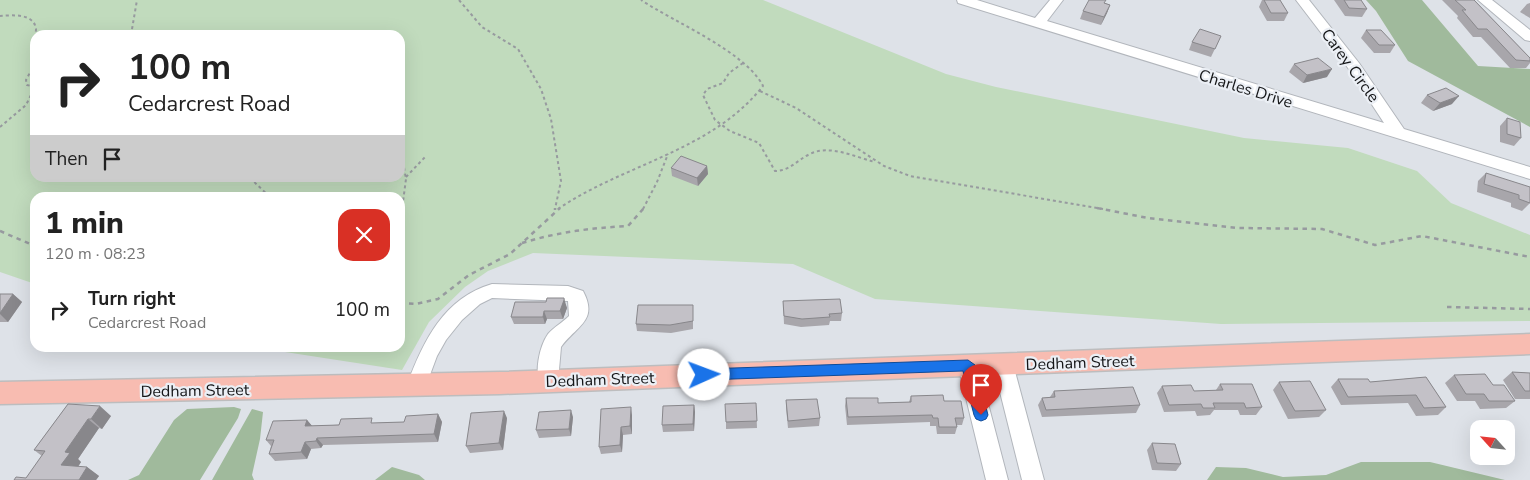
<!DOCTYPE html>
<html lang="en">
<head>
<meta charset="utf-8">
<style>
  body { margin:0; font-family:"Nunito Sans",sans-serif; background:#f6f6f6; color:#222; height:100vh; display:flex; flex-direction:column; font-size:19px; white-space:nowrap }
  * { box-sizing:border-box; margin:0 }
  p { font-size:16px; color:#767676 }
  .icon { flex:none; width:28px; height:28px; fill:none; stroke:currentColor; stroke-width:2; stroke-linecap:round; stroke-linejoin:round }
  .map { position:relative; flex:1; overflow:hidden }
  .panel { position:absolute; left:30px; top:192px; width:375px; height:160px; display:flex; flex-direction:column; background:#fff; border-radius:15px; box-shadow:0 5px 20px #0002 }
  .panel>* { flex:none }
  .top-card { position:absolute; left:30px; top:30px; width:375px; height:152px; border-radius:15px; box-shadow:0 5px 20px #0002; background:#fff; color:#222; overflow:hidden }
  .needle { width:32px; rotate:297deg }
  .controls { position:absolute; left:1470px; top:420px; display:grid; gap:10px }
  .controls a { display:grid; place-items:center; width:45px; height:45px; border-radius:10px; background:#fff; box-shadow:0 5px 20px #0002; font-size:25px }
  .pin { position:absolute; display:grid; place-items:center; width:42px; height:42px; color:#fff; margin:-51px -21px; border-radius:50% 50% 50% 0; rotate:-45deg; box-shadow:0 0 5px #0007 }
  .pin .icon { rotate:45deg }
  .me { position:absolute; width:55px; margin:-28px; rotate:88deg; stroke-linejoin:round; filter:drop-shadow(0 0 4px #0008) }
  .turn { display:flex; align-items:center; gap:18px; height:105px; padding:0 15px; font-size:22px }
  .turn .icon { width:65px; height:65px; stroke-width:2.5 }
  .turn b { display:block; font-size:35px; line-height:42px }
  .then { display:flex; align-items:center; height:48px; padding:0 15px; background:#0003; gap:10px; font-size:19px }
  .round { display:grid; place-items:center; flex:none; width:52px; height:52px; border-radius:15px; background:#f6f6f6 }
  .summary { display:flex; align-items:center; justify-content:space-between; height:85px; padding:0 15px }
  h1 { font-size:30px; font-weight:800; line-height:38px }
  ul { padding:0; list-style:none }
  li { display:flex; align-items:center; gap:15px; height:65px; padding:0 15px }
  li div { flex:1 }
  li b { display:block; font-size:19px }
  li em { font-style:normal }
  .map>svg:first-child { display:block }
  .green { fill:#c1dbbd; fill-rule:evenodd }
  .forest { fill:#a0ba9c }
  .lines { fill:none; stroke-linecap:round; stroke-linejoin:round }
  .minor-casing { stroke:#b2b6bc; stroke-width:2 }
  .major-casing { stroke:#bdbdbe; stroke-width:3 }
  .path-far1 { stroke:#979a9f; stroke-width:2; stroke-dasharray:3 3; stroke-linecap:butt }
  .path { stroke:#979a9f; stroke-width:2.5; stroke-dasharray:4.5 4.5; stroke-linecap:butt }
  .minor { fill:#fff; fill-rule:evenodd }
  .major { fill:#f8bcb1; fill-rule:evenodd }
  .wall { fill:#a8a6ab }
  .shaded-wall { fill:#88878b }
  .building { fill:#c3c1c7; stroke:#88878b }
  .route { fill:#1a73e8; stroke:#114b97 }
  .labels { text-anchor:middle; stroke-width:4.5; stroke-linejoin:round; paint-order:stroke }
  .street-label { font-size:16px; fill:#141517; stroke:#ebeff5 }
</style>
</head>
<body>
<div class="map">
<svg width="1530" height="480" viewBox="0 0 1530 480">
  <rect width="100%" height="100%" fill="#dee2e8"/>
  <!-- green -->
  <path class="green" d="M0 0H763L946 74 996 87 1244 138 1348 148 1417 171 1451 203 1530 235V321L1221 324 875 299 793 264 533 253 488 271 465 287 429 322 402 370 259 348H400V198H35V284L0 272ZM35 35H400V178H35Z"/>
  <!-- forest -->
  <path class="forest" d="M1366 0H1422L1478 66 1530 69V127L1408 61 1376 11Z
    M234 407 241 409 238 418 200 480H128L139 475 174 420 187 409Z
    M252 409 263 412 260 439 252 475 254 480H212Z
    M1361 462H1430L1505 480H1207L1216 467 1246 468 1283 477 1326 475Z
    M392 467 419 475 425 480H375Z"/>
  <g class="lines">
    <defs>
      <path id="minor" d="M957 0H977L1035 18 1050 0H1063L1047 21 1384 123 1348 68 1296 0H1309L1359 63 1404 129 1530 167V179L958 3Z
        M1478 0H1492L1530 30V41L1525 40Z
        M492 284 568 286 583 291C599 321 576 326 561 347L558 381 555 387 548 390 541 387C534 373 539 347 548 334 554 327 562 323 569 316L568 301 492 298 480 304 462 320 446 340 437 356 424 391 417 394 410 391 407 385C423 341 444 298 492 284Z
        M1003 356 1010 358 1013 364 1044 480H1022L993 364 996 358Z
        M968 357 975 359 978 365 1008 480H986L958 365 961 359Z"/>
      <path id="major" d="M1530 334V354L500 394 0 404V382L500 372Z"/>
    </defs>
    <!-- minor casing -->
    <use href="#minor" class="minor-casing"/>
    <!-- major casing -->
    <use href="#major" class="major-casing"/>
    <!-- path-far1 -->
    <path class="path-far1" d="M459 0 482 27 518 49 541 89 551 119 561 181 555 209
      M0 16C12 15 34 13 36 29 36 34 34 38 35 42
      M131 35 137 0
      M35 63 26 80 27 85 35 87
      M743 63 729 73 723 83 707 89 703 95 715 120 730 131 759 143 775 171C790 171 797 160 810 154 829 144 855 157 875 162
      M760 91 796 108 884 166 910 176 1103 209
      M0 127 26 105 35 87
      M400 144 406 179 402 209
      M406 177 426 156
      M250 178 271 198
      M558 209C624 164 712 151 763 86 746 52 674 22 641 0
      M643 209 657 182 668 154"/>
    <!-- path -->
    <path class="path" d="M1097 208 1148 218 1238 228 1322 229 1375 245 1422 236 1530 257
      M555 210V208
      M400 214 402 208
      M0 231 35 246
      M522 243C558 232 591 228 628 226L644 208
      M400 303 416 304 438 299 469 275 510 254 560 208
      M1447 307 1530 309"/>
    <!-- minor -->
    <use href="#minor" class="minor"/>
    <!-- major -->
    <use href="#major" class="major"/>
  </g>
  <!-- wall -->
  <path class="wall" d="M1262 0H1280L1288 13 1284 21H1267L1259 7Z
    M1334 0H1361L1367 9 1362 17 1345 16Z
    M1442 0H1474L1530 58V63L1526 68H1510L1481 37H1473L1457 18 1458 16Z
    M1105 3 1110 5 1107 13 1101 25 1080 19 1083 11Z
    M1530 3V18L1520 12 1527 4Z
    M1366 30 1395 45 1390 53H1374L1361 38Z
    M1221 36 1211 57 1189 50 1192 42Z
    M1294 64 1327 77 1303 83 1289 72Z
    M1427 95 1452 104 1433 111 1421 103Z
    M1507 118 1521 138 1514 146 1500 142V126Z
    M707 166 708 174 698 186 672 176 671 168Z
    M1486 173 1530 203 1522 211 1511 207V203L1477 192 1478 181Z
    M0 294H13L22 302 8 322H0Z
    M783 301 842 313 841 321H830L829 325 801 327 784 324Z
    M566 306 567 308 563 319H547L545 324H514L511 317Z
    M693 313V329L671 333 637 331 636 324Z
    M1512 372 1530 373V399H1515L1503 380Z
    M1454 375 1493 385 1515 401 1506 408 1480 409 1475 401H1457L1445 383Z
    M1426 377 1446 407 1438 415 1416 416 1408 403 1341 405 1331 387 1338 379 1370 382Z
    M1279 382 1326 410 1319 417 1288 419 1273 390Z
    M1220 384 1262 407 1256 415H1240L1238 410H1214L1210 415 1197 416 1195 411 1164 412 1157 393 1162 386 1194 391 1216 390Z
    M1054 391 1140 405 1136 413 1042 417 1038 405 1042 398 1050 397Z
    M911 396 944 401 964 418 962 425H957V427L955 434H937L936 426H930V422L847 425 845 406 846 398 878 403 909 402Z
    M786 400 820 418 819 426 788 428 786 408Z
    M756 403 757 428 726 429V422Z
    M68 404 111 416 102 429 99 428 78 459 81 462 78 467H87L99 476 96 480H14L26 478 42 456 34 450Z
    M694 405 695 412 694 431 663 432 662 425Z
    M438 414 442 422 438 442 323 445 321 448 311 449 307 459 275 461 269 454 271 446 266 440 307 420 312 426 375 423 404 422Z
    M632 415V434L623 435 622 452 601 454 599 447Z
    M573 417 571 436 539 438 536 430Z
    M507 418 503 450 470 453 466 446Z
    M1152 443 1181 464 1176 471 1152 470 1147 450Z"/>
  <!-- shaded-wall -->
  <path class="shaded-wall" d="M1110 5 1107 13 1101 25 1104 17Z
    M1332 69 1327 77 1303 83 1307 75Z
    M1459 96 1452 104 1433 111 1440 103Z
    M707 166 708 174 698 186 697 178Z
    M13 294 22 302 8 322 0 314V313Z
    M564 298 567 308 563 319 560 311Z
    M544 311 547 319 545 324 543 317Z
    M694 405 695 412 694 431 693 424Z
    M100 406 111 416 102 429 91 419Z
    M631 407 632 415V434L630 426Z
    M571 410 573 417 571 436 569 429Z
    M504 411 507 418 503 450 499 443Z
    M438 414 442 422 438 442 434 434Z
    M88 419 99 428 78 459 81 462 73 474 61 465 65 452Z
    M307 420 313 427 305 426Z
    M621 427 623 435 622 452 620 445Z
    M317 438 323 445 321 448 316 441Z
    M305 442 311 449 307 459 301 452Z
    M87 467 99 476 96 480H79Z"/>
  <!-- building -->
  <path class="building" d="M1089 0H1106L1104 3 1110 5 1104 17 1083 11Z
    M1264 0H1280L1288 13H1271Z
    M1344 0H1361L1367 9 1349 8Z
    M1455 0H1474L1530 58V61L1516 60 1487 29H1478L1462 10H1466Z
    M1200 29 1221 36 1215 49 1192 42Z
    M1366 30H1381L1395 45H1379Z
    M1318 58 1332 69 1307 75 1294 64Z
    M1446 88 1459 96 1440 103 1427 95Z
    M1507 118 1520 122 1521 138 1507 134Z
    M681 156 707 166 697 178 671 168Z
    M1486 173 1530 187V203L1519 199V195L1484 184Z
    M0 294H13L0 313Z
    M547 298H564V300L560 311H544L543 317H511L515 302H546Z
    M840 299 842 313 829 314 830 317 802 319 784 316 783 301Z
    M638 305H693V321L670 325 636 324Z
    M1512 372 1530 373V391H1525Z
    M1485 374 1493 385H1504L1515 401H1489L1484 394H1466L1454 375Z
    M1426 377 1446 407 1424 408 1416 395 1348 397 1338 379H1368L1370 382Z
    M1310 381 1326 410 1295 411 1279 382Z
    M1220 384H1252L1262 407 1246 408 1244 403H1213L1215 408H1203L1201 404 1169 405 1162 386 1191 385 1194 391 1223 390Z
    M1133 387 1140 405 1046 410 1042 398 1055 397 1054 391Z
    M943 395 944 401H961L964 418H955L957 427H939L938 418H933L932 415 848 417 846 398H878V403L911 402V396Z
    M817 399 820 418 788 421 786 400Z
    M756 403 757 421 726 422 725 404Z
    M68 404 100 406 91 419H88L65 452 70 453 61 465 87 467 79 480H14L16 477 26 478 45 451 34 450Z
    M694 405 693 424 662 425 663 406Z
    M631 407 630 426 621 427 620 445 599 447 601 409Z
    M571 410 569 429 536 430 539 412Z
    M504 411 499 443 466 446 471 413Z
    M438 414 434 434 317 438 316 441 305 442 301 452 269 454 274 440H266L273 421 307 420 305 426 339 425 341 419 372 418 371 423 404 422 406 416Z
    M1152 443 1175 444 1181 464 1157 463Z"/>
  <!-- route -->
  <path class="route" d="M968 360 975 365 988 415 986 419 981 421 976 419 974 415 963 371 704 380 697 375 704 369Z"/>
  <g class="labels">
    <!-- street labels -->
    <g class="street-label">
      <text transform="translate(1351 65) rotate(54)" y="6">Carey Circle</text>
      <text transform="translate(1246 88) rotate(17)" y="6">Charles Drive</text>
      <text transform="translate(1080 362) rotate(-2)" y="6">Dedham Street</text>
      <text transform="translate(600 379) rotate(-2)" y="6">Dedham Street</text>
      <text transform="translate(195 390) rotate(-1)" y="6">Dedham Street</text>
    </g>
  </g>
</svg>
<div class="controls">
<a><svg class="needle" viewBox="-14 -14 28 28"><path d="M0-13l5 13h-10z" fill="#e53935"/><path d="M0 13l5-13h-10z" fill="#767676"/></svg></a>
</div>
<div class="pin" style="left:981px;top:415px;background:#d93025"><svg class="icon" aria-label="arrive" viewBox="0 0 24 24"><path d="M6 21V4h12l-3 4 3 4H6"/></svg></div>
<svg class="me" style="left:704px;top:375px" viewBox="-20 -20 40 40"><circle r="19" fill="#fff"/><path d="M0-13L10 11 0 6-10 11z" fill="#1a73e8"/></svg>
<div class="top-card">
<div class="turn"><svg class="icon" aria-label="right" viewBox="0 0 24 24"><path d="M7 20v-9h11M14 6l5 5-5 5"/></svg><div><b>100 m</b>Cedarcrest Road</div></div>
<div class="then">Then<svg class="icon" aria-label="arrive" viewBox="0 0 24 24"><path d="M6 21V4h12l-3 4 3 4H6"/></svg></div>
</div>
<section class="panel">
<div class="summary"><div><h1>1 min</h1><p>120 m · 08:23</p></div><a class="round" style="background:#d93025;color:#fff"><svg class="icon" aria-label="close" viewBox="0 0 24 24"><path d="M6 6l12 12M18 6L6 18"/></svg></a></div>
<ul>
<li><svg class="icon" aria-label="right" viewBox="0 0 24 24"><path d="M7 20v-9h11M14 6l5 5-5 5"/></svg><div><b>Turn right</b><p>Cedarcrest Road</p></div><em>100 m</em></li>
</ul>
</section>
</div>
</body>
</html>
